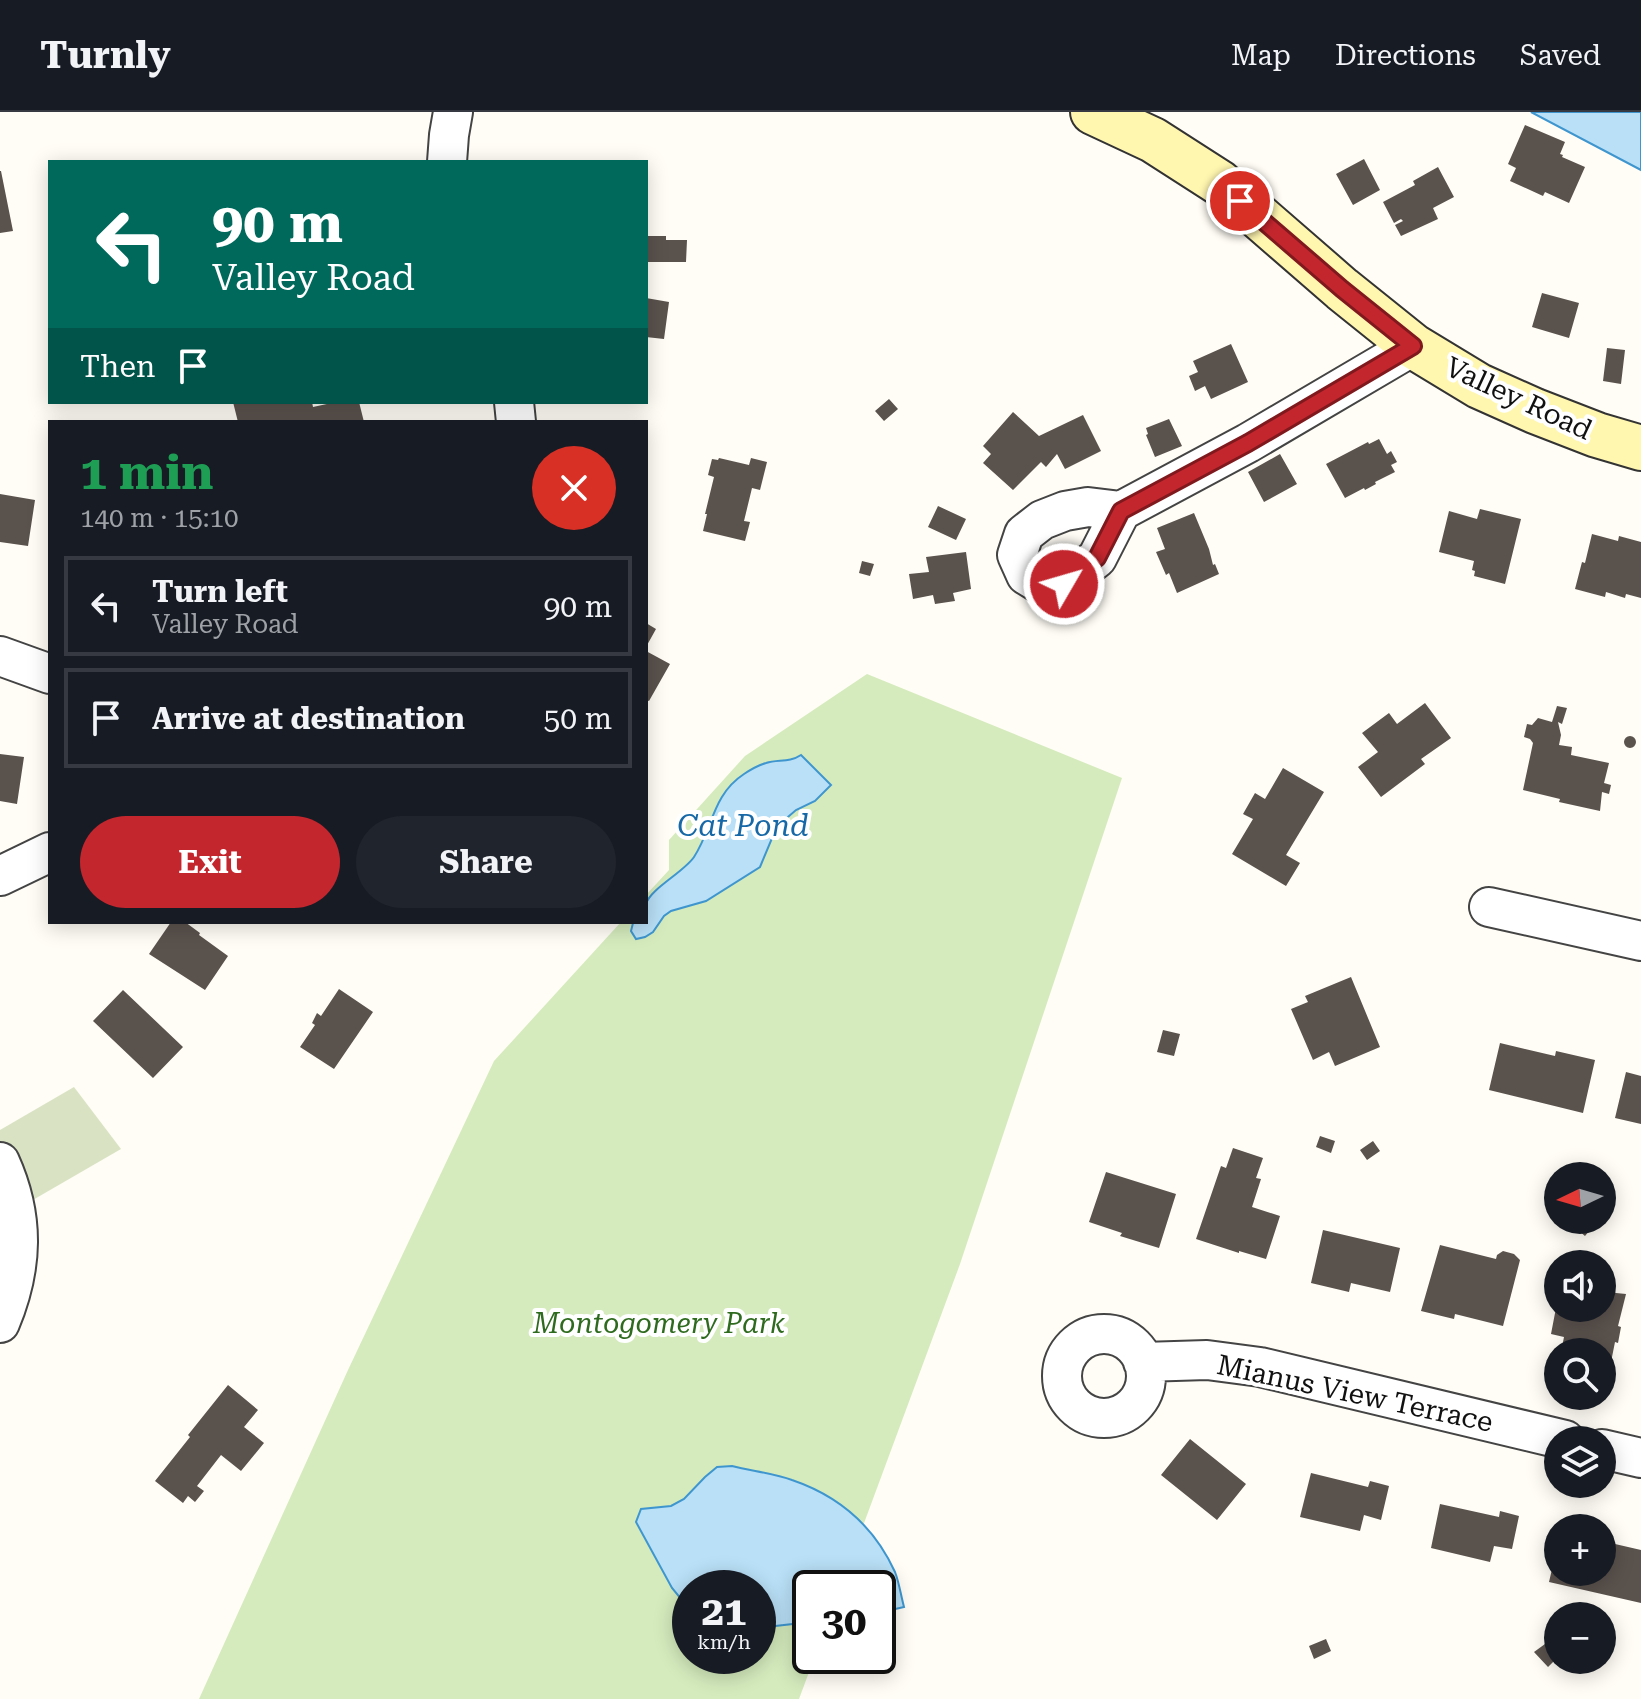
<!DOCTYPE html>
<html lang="en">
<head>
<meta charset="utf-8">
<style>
  body { margin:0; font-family:"Roboto Serif",serif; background:#20242c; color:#f1f3f6; height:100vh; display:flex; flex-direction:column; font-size:30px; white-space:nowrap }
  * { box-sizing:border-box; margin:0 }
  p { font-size:26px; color:#9ea1a6 }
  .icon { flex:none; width:44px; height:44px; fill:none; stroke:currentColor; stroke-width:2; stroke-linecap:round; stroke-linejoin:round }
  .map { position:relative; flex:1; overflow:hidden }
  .side { position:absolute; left:48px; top:308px; width:600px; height:504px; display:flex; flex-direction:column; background:#171b24; border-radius:0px; box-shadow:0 4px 20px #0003 }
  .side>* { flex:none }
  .guide { position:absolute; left:48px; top:48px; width:600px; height:244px; border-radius:0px; box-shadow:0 4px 20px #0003; background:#00695c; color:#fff; overflow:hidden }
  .needle { width:52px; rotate:265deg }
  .tools { position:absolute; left:1544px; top:1050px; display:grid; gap:16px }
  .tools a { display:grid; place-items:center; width:72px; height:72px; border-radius:50%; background:#171b24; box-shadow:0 4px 20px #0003; font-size:40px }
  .speed { position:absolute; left:672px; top:1458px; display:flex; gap:16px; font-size:40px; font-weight:700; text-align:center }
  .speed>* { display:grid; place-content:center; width:104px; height:104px; border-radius:50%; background:#171b24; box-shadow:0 4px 20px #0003; line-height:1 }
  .speed small { font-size:20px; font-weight:400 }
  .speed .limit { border:4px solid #111; border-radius:12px; background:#fff; color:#111 }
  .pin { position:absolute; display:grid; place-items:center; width:68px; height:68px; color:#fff; margin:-34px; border:4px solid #fff; border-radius:50%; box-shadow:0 2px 8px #0007 }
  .me { position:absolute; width:88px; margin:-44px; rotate:52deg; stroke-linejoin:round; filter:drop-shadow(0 0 6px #0008) }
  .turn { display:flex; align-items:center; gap:28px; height:168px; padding:0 32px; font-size:36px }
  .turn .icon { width:104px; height:104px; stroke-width:2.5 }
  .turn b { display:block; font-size:56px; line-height:68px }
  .then { display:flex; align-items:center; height:76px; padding:0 32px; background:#0003; gap:16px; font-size:30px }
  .round { display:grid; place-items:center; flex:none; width:84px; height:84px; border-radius:42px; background:#20242c }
  .head { display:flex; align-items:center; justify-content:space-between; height:136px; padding:0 32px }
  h1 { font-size:48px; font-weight:700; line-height:60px; color:#1e9e55 }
  .cta { display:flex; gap:16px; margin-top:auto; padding:16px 32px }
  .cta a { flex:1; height:92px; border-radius:48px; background:#c4262e; color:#fff; font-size:32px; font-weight:700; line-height:92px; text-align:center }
  .cta a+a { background:#20242c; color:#f1f3f6 }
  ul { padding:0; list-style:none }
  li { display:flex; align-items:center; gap:24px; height:100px; margin:0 16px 12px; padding:0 16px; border:4px solid #363941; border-radius:0px }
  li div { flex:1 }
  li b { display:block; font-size:30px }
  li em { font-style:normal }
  header { display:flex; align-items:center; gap:48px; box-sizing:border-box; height:112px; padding:0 40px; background:#171b24; border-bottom:2px solid #363941 }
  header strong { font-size:38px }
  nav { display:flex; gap:44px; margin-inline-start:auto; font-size:28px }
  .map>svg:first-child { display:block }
  .green { fill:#d5ebbd; fill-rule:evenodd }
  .cemetery { fill:#d9e3c4 }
  .water { fill:#b9e0f7; stroke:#3f96cf; stroke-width:2 }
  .building { fill:#5a524d }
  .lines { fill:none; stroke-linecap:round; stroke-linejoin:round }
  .street-casing { stroke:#444; stroke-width:42 }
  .secondary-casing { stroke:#333; stroke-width:48 }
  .street { stroke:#fff; stroke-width:38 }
  .secondary { stroke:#fff6b0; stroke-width:44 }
  .route-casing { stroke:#7f191e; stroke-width:20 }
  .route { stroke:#c4262e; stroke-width:14 }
  .labels { text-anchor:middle; stroke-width:8; stroke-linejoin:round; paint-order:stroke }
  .street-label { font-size:28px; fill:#111; stroke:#fff }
  .park-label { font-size:28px; font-style:italic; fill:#2f6b1f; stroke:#fff }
  .water-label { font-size:30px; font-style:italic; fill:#1768a6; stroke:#fff }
</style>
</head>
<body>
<header>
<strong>Turnly</strong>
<nav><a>Map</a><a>Directions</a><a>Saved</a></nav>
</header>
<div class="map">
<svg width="1641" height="1587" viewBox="0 0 1641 1587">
  <rect width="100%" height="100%" fill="#fffdf5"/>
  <!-- green -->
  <path class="green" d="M867 562 1122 666 960 1152 840 1476H810V1544H815L799 1587H199L348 1258 494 949 621 810H646V783L669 758V728L745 644ZM690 1476H758V1544H690Z"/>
  <!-- cemetery -->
  <path class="cemetery" d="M74 975 121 1037 0 1107V1018Z"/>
  <!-- water -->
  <path class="water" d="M1531 0H1641V58Z
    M801 643 831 673 815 689 796 698 781 711 775 719 760 755 706 789 671 799 664 804 653 820 645 825 636 827 631 819 633 811 646 810C646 805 644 796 646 792 650 777 684 760 694 745 713 716 712 683 744 662 750 658 759 653 766 651 778 647 789 651 801 643Z
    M732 1354C751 1359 773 1361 792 1368 839 1384 874 1414 895 1460 899 1470 901 1484 904 1495L878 1501V1476H810V1510L758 1516V1476H690V1498L672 1476 636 1410 641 1397 671 1394 684 1387 705 1365 717 1355Z"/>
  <!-- building -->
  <path class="building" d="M1525 13 1565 30 1560 42 1563 43 1562 45 1585 55 1569 91 1545 80 1543 84 1510 69 1516 56 1508 52Z
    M1364 47 1380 78 1353 93 1336 62Z
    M1438 55 1454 85 1433 96 1438 107 1401 124 1395 113 1403 109 1401 107 1394 111 1383 90 1415 73 1413 69Z
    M0 59H1L13 119 0 121Z
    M646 124H666V128H687L686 150H646Z
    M1542 181 1579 191 1569 226 1532 215Z
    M646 186 669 190 664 227 646 225Z
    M1231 232 1248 270 1211 287 1205 274 1195 279 1189 264 1198 260 1193 249Z
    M1607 236 1625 238 1621 272 1603 269Z
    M889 287 898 297 884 309 875 299Z
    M233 290H312L313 295 336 290H359L364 310H238Z
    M1013 300 1039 324 1083 303 1101 339 1065 357 1057 342 1046 355 1041 350 1013 378 983 351 991 342 983 334Z
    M1169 307 1182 334 1155 345 1146 323 1148 322 1146 316Z
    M1379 327 1387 342 1391 339 1397 350 1391 353 1395 360 1375 370 1376 372 1365 378 1364 376 1345 386 1326 352 1368 330 1369 332Z
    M1280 342 1297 372 1264 390 1248 360Z
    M719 346 749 353 751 346 767 350 760 378 752 376 744 409 750 410 745 429 703 419 707 402H705L714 365 708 363 712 347 718 348Z
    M0 382 35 388 28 434 0 430Z
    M938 394 966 407 956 428 928 415Z
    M1480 397 1521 407 1505 472 1474 464 1475 459 1472 458 1474 449 1439 440 1449 399 1477 407Z
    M1194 401 1209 437 1213 453 1215 452 1219 462 1177 481 1169 461 1166 463 1156 440 1165 437 1157 416Z
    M1592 422 1618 429 1619 424 1641 430V486L1626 482 1625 486 1606 480 1605 485 1575 477 1582 450 1585 451Z
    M966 440 971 477 953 481 955 489 935 492 933 483 913 487 909 462 929 460 926 445Z
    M862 449 874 452 870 464 859 461Z
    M646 511 656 517 646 535Z
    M646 539 670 552 649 589 646 588Z
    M1425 591 1451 626 1421 647 1425 652 1381 685 1358 655 1378 640 1362 621 1389 601 1397 612Z
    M1557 594 1567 596 1562 612 1558 610 1561 623 1559 633 1572 635 1571 643 1609 651 1604 671 1611 673 1609 682 1602 680 1600 699 1559 690 1560 687 1523 678 1533 631 1530 627 1524 625 1527 612 1532 613 1538 606 1552 610Z
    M1624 630a6 6 0 1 1 12 0a6 6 0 1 1-12 0Z
    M0 642 24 645 17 692 0 689Z
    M1283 656 1324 680 1286 743 1300 751 1286 774 1232 742 1253 707 1243 702 1255 681 1265 687Z
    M171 810H185L200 821 199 823 228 844 205 878 149 842Z
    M1351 865 1380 935 1335 954 1329 940 1313 948 1291 897 1308 890 1305 884Z
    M339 877 373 900 334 957 300 935 315 913 312 911 317 901 321 904Z
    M123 878 183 935 153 966 93 909Z
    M1163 918 1180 922 1174 944 1157 940Z
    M1500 931 1555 944 1556 939 1595 948 1583 1001 1489 978Z
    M1626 960 1641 964V1012L1615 1006Z
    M1320 1024 1335 1029 1331 1041 1316 1035Z
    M1373 1029 1380 1039 1367 1048 1360 1038Z
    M1233 1036 1263 1046 1256 1066 1261 1067 1252 1095 1280 1104 1266 1147 1239 1139V1141L1196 1127 1221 1054 1226 1056Z
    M1106 1060 1176 1082 1159 1136 1120 1124 1122 1121 1089 1110Z
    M1574 1108H1598L1585 1124 1571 1112Z
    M1323 1118 1400 1136 1390 1180 1351 1171 1349 1180 1311 1171Z
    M1440 1133 1496 1147 1497 1143 1503 1139 1514 1142 1520 1148 1503 1214 1455 1202 1454 1207 1421 1199Z
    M1602 1177 1607 1178 1606 1180 1626 1182 1618 1214 1621 1215 1618 1231 1615 1230 1611 1250 1602 1248V1240H1561L1564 1225 1551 1222 1556 1196H1602Z
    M228 1273 258 1298 244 1315 264 1331 241 1359 221 1343 197 1374 204 1379 195 1390 188 1384 183 1391 155 1369 190 1325 188 1323Z
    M1190 1327 1246 1372 1217 1408 1161 1363Z
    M1311 1361 1368 1375 1370 1369 1389 1374 1381 1408 1364 1403 1360 1419 1300 1405Z
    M1440 1392 1499 1405 1500 1399 1519 1404 1512 1437 1494 1434 1490 1450 1431 1436Z
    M1602 1429 1641 1438V1491L1549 1470 1557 1436 1558 1460H1602Z
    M1326 1527 1331 1539 1314 1547 1309 1534Z
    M1545 1532 1557 1546 1548 1555 1534 1540Z"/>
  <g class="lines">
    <defs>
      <path id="street" d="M447 50 449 23 453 0
        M514 290 516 310
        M1121 399 1088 395 1065 399 1042 408 1024 422 1017 443 1026 463 1044 474 1064 472 1097 446 1121 399 1248 331 1413 234
        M0 544 50 562
        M0 764 50 740
        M1489 795 1641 829
        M0 1050C25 1105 23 1156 0 1211
        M1062 1264a42 42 0 1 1 84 0a42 42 0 1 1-84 0Z
        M1143 1250 1207 1248 1260 1255 1565 1328
        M1602 1337 1641 1346"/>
      <path id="secondary" d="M1093 0 1153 28 1220 71 1342 177 1413 234 1479 274 1535 299 1597 323 1641 336"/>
    </defs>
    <!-- street casing -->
    <use href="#street" class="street-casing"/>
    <!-- secondary casing -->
    <use href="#secondary" class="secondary-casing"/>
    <!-- street -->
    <use href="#street" class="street"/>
    <!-- secondary -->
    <use href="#secondary" class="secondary"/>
  </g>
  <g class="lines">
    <defs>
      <path id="route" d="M1064 472 1097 446 1121 399 1248 331 1413 234 1342 177 1240 89"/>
    </defs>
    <!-- route casing -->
    <use href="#route" class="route-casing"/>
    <!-- route -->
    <use href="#route" class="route"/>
  </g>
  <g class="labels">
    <!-- street labels -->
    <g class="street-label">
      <text transform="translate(1519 286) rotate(25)" y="10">Valley Road</text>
      <text transform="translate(1355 1281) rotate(12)" y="10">Mianus View Terrace</text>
    </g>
    <!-- park labels -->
    <g class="park-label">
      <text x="659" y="1221">Montogomery Park</text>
    </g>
    <!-- water labels -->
    <g class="water-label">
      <text x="743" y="724">Cat Pond</text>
    </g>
  </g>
</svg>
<div class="tools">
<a><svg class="needle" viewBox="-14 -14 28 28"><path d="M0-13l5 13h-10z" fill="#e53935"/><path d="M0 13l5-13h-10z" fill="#9ea1a6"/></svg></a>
<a><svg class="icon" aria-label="sound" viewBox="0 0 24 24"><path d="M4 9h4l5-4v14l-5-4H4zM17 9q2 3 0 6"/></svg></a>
<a><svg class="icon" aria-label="search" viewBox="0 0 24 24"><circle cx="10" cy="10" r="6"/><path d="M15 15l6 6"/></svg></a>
<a><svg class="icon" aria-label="layers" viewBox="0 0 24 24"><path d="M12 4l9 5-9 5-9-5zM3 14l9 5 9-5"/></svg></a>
<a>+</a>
<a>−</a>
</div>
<div class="speed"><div>21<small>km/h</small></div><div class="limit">30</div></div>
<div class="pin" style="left:1240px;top:89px;background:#d93025"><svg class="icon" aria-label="arrive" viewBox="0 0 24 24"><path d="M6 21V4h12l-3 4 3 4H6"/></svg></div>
<svg class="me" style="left:1064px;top:472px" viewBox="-20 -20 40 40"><circle r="17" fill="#c4262e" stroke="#fff" stroke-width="3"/><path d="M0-11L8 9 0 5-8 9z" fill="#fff"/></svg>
<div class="guide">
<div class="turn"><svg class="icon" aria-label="left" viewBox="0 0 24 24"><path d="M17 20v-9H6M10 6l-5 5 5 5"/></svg><div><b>90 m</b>Valley Road</div></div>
<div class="then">Then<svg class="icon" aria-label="arrive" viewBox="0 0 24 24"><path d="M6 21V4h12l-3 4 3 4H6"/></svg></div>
</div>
<section class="side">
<div class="head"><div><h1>1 min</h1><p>140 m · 15:10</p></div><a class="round" style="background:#d93025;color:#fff"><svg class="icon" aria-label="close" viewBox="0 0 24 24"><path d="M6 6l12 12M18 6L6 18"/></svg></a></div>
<ul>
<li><svg class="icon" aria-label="left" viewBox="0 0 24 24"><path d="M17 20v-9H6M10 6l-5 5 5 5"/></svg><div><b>Turn left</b><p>Valley Road</p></div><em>90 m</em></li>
<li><svg class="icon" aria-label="arrive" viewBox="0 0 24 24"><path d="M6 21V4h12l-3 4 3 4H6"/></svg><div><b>Arrive at destination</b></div><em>50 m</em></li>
</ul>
<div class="cta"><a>Exit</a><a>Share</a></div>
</section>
</div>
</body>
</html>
